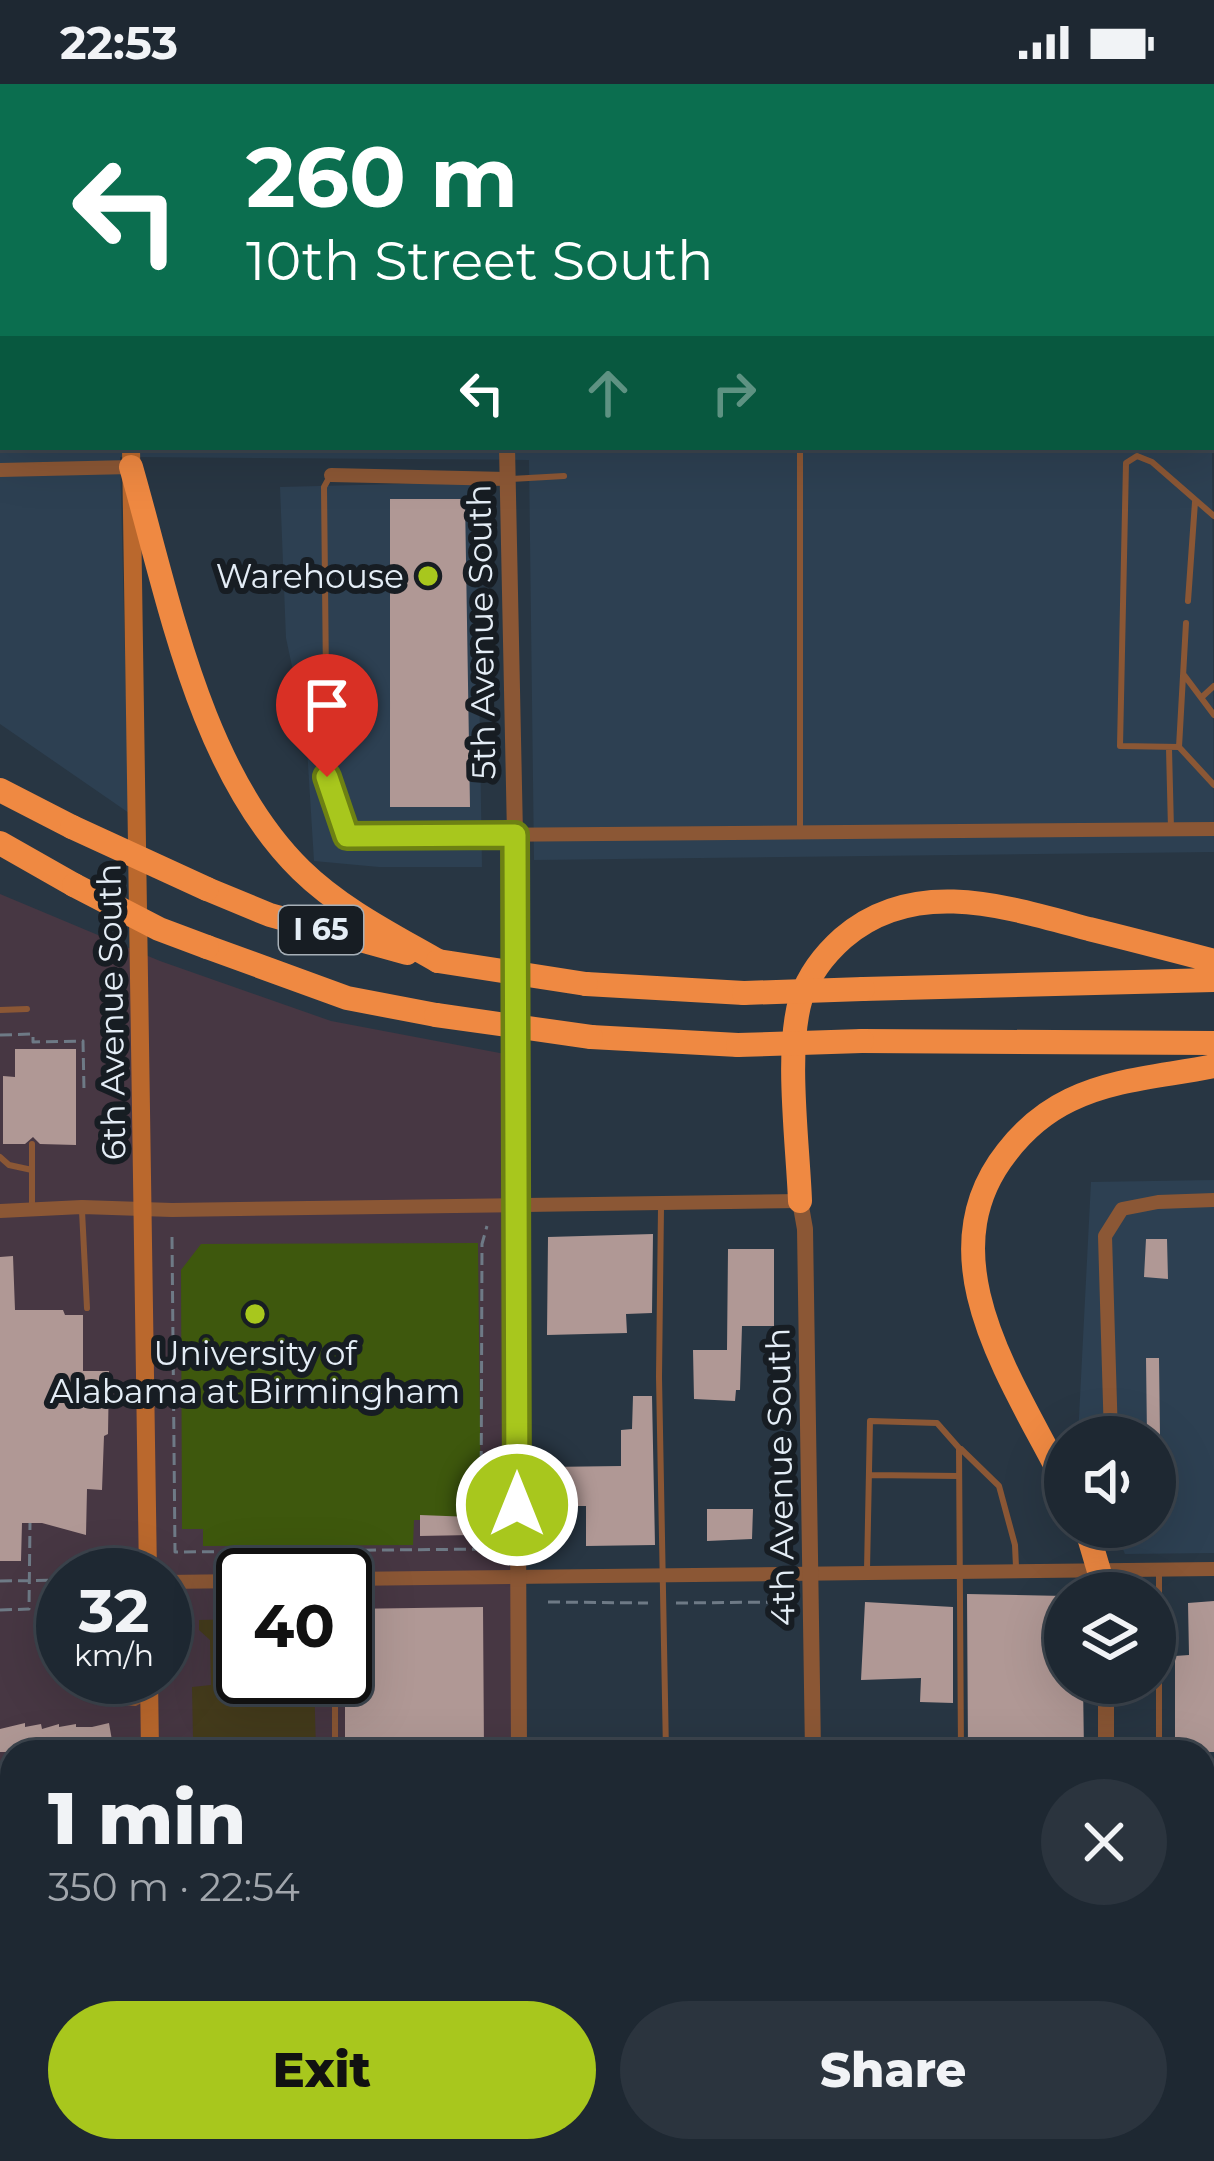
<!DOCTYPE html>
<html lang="en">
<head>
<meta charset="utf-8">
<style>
  body { margin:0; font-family:Montserrat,sans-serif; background:#2b343e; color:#f1f3f6; height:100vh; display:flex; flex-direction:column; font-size:45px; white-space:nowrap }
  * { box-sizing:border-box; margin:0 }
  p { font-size:39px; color:#a1a6ac }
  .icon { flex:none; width:66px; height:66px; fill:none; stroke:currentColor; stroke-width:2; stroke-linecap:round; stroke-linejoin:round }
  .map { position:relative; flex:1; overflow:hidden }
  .drawer { position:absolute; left:0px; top:1656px; width:1215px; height:423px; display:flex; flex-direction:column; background:#1e2832; border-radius:36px 36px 0 0; box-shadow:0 12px 48px #0002,0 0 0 3px #3c444d }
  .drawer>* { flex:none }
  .banner { position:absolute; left:0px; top:0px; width:1215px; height:366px; box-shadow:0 12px 48px #0002,0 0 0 3px #3c444d; background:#0b6e4f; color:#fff; overflow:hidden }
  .controls { position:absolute; left:1044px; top:1332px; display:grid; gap:24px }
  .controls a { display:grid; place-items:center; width:132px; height:132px; border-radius:50%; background:#1e2832; box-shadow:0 12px 48px #0002,0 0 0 3px #3c444d; font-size:60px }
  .speed { position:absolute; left:36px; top:1464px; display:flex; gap:24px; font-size:60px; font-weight:700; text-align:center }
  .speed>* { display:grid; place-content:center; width:156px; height:156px; border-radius:50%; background:#1e2832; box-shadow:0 12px 48px #0002,0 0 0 3px #3c444d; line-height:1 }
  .speed small { font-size:30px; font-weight:400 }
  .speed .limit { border:6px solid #111; border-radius:18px; background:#fff; color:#111 }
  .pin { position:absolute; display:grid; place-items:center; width:102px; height:102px; color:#fff; margin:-123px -51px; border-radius:50% 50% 50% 0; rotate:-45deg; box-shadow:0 0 12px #0007 }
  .pin .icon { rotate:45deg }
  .me { position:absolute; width:132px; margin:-66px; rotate:0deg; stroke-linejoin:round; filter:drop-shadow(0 0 9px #0008) }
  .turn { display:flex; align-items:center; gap:42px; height:252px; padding:0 48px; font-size:54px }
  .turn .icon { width:156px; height:156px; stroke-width:2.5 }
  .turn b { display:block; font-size:84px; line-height:102px }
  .lanes { display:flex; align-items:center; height:114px; padding:0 48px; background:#0003; justify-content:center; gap:60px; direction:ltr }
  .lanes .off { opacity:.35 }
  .round { display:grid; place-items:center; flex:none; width:126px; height:126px; border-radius:63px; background:#2b343e }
  .headline { display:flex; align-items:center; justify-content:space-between; height:204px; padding:0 48px }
  h1 { font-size:72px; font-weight:800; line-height:90px }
  .action { display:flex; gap:24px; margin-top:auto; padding:24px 48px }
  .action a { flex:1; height:138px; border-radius:72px; background:#a8c71d; color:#111; font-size:48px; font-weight:800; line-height:138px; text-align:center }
  .action a+a { background:#2b343e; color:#f1f3f6 }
  .status { display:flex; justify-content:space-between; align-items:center; height:84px; padding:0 60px; background:#1e2832; direction:ltr }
  .status svg { height:33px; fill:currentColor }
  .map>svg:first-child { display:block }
  .built { fill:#2d4052 }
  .education { fill:#473743; fill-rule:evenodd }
  .green { fill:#3e580d }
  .sand { fill:#453c1c }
  .building { fill:#b09895 }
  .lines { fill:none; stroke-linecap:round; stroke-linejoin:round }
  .path { stroke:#6e7a86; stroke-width:3; stroke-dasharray:12 6; stroke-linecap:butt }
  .service { stroke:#8b5735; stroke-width:6 }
  .minor { stroke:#8b5735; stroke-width:14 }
  .tertiary { stroke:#8b5735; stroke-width:16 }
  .secondary { stroke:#ba682d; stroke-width:18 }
  .motorway { stroke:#ef8942; stroke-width:24 }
  .rail { stroke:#96a1ac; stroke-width:4.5; stroke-dasharray:21 21; stroke-linecap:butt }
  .motorway-bridge { stroke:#ef8942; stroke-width:24 }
  .route-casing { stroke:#6d8113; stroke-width:30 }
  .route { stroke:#a8c71d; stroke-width:21 }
  .poi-dot { fill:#a8c71d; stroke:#171d23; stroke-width:4.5 }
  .labels { text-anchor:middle; stroke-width:12; stroke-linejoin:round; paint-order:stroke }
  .shield { fill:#171d23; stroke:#a6afb7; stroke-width:3 }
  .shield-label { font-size:30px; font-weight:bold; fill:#e4edf6 }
  .poi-label { font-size:33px; fill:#e4edf6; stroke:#171d23; text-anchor:end }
  .street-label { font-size:33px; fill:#e4edf6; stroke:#171d23 }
</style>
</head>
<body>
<div class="status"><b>22:53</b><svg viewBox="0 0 49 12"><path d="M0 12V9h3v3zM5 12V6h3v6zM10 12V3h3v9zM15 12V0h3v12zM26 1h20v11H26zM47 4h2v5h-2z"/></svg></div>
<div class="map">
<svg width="1214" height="2077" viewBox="0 0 1214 2077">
  <rect width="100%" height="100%" fill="#283643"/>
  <!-- built -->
  <path class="built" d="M0 0H667L671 3H3V363H1212V357L1214 768 534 776 529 376 120 373 129 729 0 640Z
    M1080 0H1214V264L1212 3Z
    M476 398 482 783H379L314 777 306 648 286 554 280 403Z
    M1214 1096V1469L1125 1470 1113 1443H1155V1353H1078L1091 1098Z"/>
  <!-- education -->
  <path class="education" d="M0 810 160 877 331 937 505 970 517 1668H12V2067H523V2077H0ZM63 1491H165V1593H63ZM243 1491H345V1593H243Z"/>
  <!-- green -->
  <path class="green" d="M478 1159 481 1436H414L413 1461 203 1462V1445H182L181 1186 201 1160Z"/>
  <!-- sand -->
  <path class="sand" d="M243 1535V1593H314L316 1668H210V1654H193L192 1603 211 1601 210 1556 199 1546V1536Z"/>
  <!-- building -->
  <path class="building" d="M390 415H465L470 723H390Z
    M15 965H76V1061L40 1060 33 1053 25 1060H3V992L15 993Z
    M653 1150 652 1229 626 1230 627 1249 547 1251 548 1153Z
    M1146 1155H1167L1168 1195 1144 1193Z
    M728 1165H774V1242H742L740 1306H736L735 1317 694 1315 693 1266H727Z
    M13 1172 15 1226H63L65 1231H83V1287H109L108 1350 104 1352 102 1406 87 1405 86 1451 42 1439H22L21 1477H0V1173Z
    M1146 1274H1159L1160 1353H1147Z
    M633 1312H652L655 1461 586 1462V1422H551L548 1383 621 1382V1346L632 1345Z
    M707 1425H753L752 1455 707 1457Z
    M420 1431 472 1433V1451L420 1452Z
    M967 1510 1065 1512V1599H1083L1084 1668H968Z
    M1214 1517V1668H1175V1572L1189 1571 1188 1519Z
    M865 1518 953 1523V1619L920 1618 921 1594 861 1596Z
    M483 1523 484 1668H345V1525Z
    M25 1639V1643L41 1640 42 1645 59 1640V1643L76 1640V1643H92L109 1639 114 1668H0V1645Z"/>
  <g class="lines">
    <!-- path -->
    <path class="path" d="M0 951 33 950V958L83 957 84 1006
      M172 1153 175 1468 491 1465 488 1447 481 1439 482 1160 487 1142
      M0 1497 63 1496
      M548 1518 648 1519
      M676 1519 780 1518
      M0 1526 29 1525 30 1439
      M0 1899 12 1898"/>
    <!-- service -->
    <path class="service" d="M211 0 212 3
      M489 0 490 3
      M23 3V0
      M343 3V0
      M511 395 564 392
      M1188 517 1195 418
      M1186 539 1179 663 1214 701
      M1184 591 1214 631
      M1202 613 1214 602
      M1179 663 1120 662 1126 379 1137 372 1152 378 1214 432
      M1169 665 1171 745
      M327 691 324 403 329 394
      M800 747V363
      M0 926 27 925
      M0 1073 9 1081 32 1086
      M32 1123V1060
      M661 1123 659 1293 666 1668
      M82 1127 87 1224
      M961 1365 999 1402 1015 1461 1016 1483
      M869 1391 959 1392
      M867 1486 870 1337 937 1339 959 1364 961 1668
      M335 1593V1668
      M136 1604 150 1611 135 1619 94 1616 107 1606Z
      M1159 1668V1490
      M668 2067V2077
      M965 2067V2077
      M245 2068 337 2069"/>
    <!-- minor -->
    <path class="minor" d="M0 16H3
      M0 386 131 383
      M331 391 507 395
      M327 693 347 752 1214 745
      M0 1127 82 1123 172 1126 800 1117
      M1111 1353 1105 1152 1122 1125 1158 1118 1214 1116
      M345 1495 1214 1485
      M165 1498 243 1497"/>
    <!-- tertiary -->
    <path class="tertiary" d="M507 363 515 751 519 1668
      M800 1117 805 1145 813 1668
      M1106 1599V1668
      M1203 1856H1214
      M0 1872 12 1871
      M523 2067V2077
      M816 2067V2077
      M1109 2067V2077"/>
    <!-- secondary -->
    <path class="secondary" d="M132 0V3
      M131 363 148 1491
      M149 1593 150 1668
      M153 2067V2077"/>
    <!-- motorway -->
    <path class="motorway" d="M131 383C169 515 200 687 301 786 341 825 391 850 438 877
      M0 706 72 743
      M0 759 74 801
      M207 805 270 831 407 869
      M207 863 347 914 436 931
      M586 900 744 909
      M863 905 1214 896
      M591 953 738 961
      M862 957 1214 959
      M800 1117C798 1061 785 966 801 914 809 891 825 870 843 854 915 792 1007 823 1089 845 1130 855 1172 866 1214 877
      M1065 1400C1015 1300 923 1174 1007 1068 1024 1046 1045 1028 1070 1016 1115 994 1166 992 1214 982
      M1086 1443 1099 1487"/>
    <!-- rail -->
    <path class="rail" d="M717 0 721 3
      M1212 345 1214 347"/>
    <!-- motorway-bridge -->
    <path class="motorway-bridge" d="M72 743 207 805
      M74 801 159 845 207 863
      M438 877 586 900
      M744 909 863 905
      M436 931 591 953
      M738 961 862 957"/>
  </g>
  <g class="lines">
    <defs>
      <path id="route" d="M327 693 347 752 515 751 517 1421"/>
    </defs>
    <!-- route casing -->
    <use href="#route" class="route-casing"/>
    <!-- route -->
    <use href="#route" class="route"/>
  </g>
  <!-- markers -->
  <g class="poi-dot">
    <circle cx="428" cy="492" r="12"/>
    <circle cx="255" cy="1230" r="12"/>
  </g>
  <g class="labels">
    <!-- shield labels -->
    <rect class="shield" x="279" y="822" width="84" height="48" rx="9"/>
    <g class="shield-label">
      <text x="321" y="856">I 65</text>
    </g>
    <!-- poi labels -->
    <g class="poi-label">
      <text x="404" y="504">Warehouse</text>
      <text x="255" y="1281" text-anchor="middle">University of<tspan x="255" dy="38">Alabama at Birmingham</tspan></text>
    </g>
    <!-- street labels -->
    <g class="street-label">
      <text transform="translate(481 548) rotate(-91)" y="12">5th Avenue South</text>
      <text transform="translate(111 928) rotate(-91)" y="12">6th Avenue South</text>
      <text transform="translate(780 1393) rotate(-91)" y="12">4th Avenue South</text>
    </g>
  </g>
</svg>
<div class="controls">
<a><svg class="icon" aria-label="sound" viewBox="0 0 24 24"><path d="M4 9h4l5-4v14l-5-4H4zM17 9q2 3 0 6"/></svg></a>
<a><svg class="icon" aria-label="layers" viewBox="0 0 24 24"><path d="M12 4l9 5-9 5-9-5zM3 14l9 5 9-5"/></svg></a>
</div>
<div class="speed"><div>32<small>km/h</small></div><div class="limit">40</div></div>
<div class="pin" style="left:327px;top:693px;background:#d93025"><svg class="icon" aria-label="arrive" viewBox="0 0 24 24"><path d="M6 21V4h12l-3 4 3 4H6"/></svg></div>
<svg class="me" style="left:517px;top:1421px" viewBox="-20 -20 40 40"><circle r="17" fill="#a8c71d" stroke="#fff" stroke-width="3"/><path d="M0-11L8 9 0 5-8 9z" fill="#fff"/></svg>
<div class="banner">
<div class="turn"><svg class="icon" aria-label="left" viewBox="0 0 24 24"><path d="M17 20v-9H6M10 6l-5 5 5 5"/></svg><div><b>260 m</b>10th Street South</div></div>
<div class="lanes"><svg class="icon" aria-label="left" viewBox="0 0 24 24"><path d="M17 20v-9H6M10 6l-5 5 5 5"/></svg><svg class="icon off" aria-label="ahead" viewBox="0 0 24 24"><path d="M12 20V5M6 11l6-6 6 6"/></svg><svg class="icon off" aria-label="right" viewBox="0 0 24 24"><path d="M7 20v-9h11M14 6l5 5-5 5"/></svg></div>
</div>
<section class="drawer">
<div class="headline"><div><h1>1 min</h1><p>350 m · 22:54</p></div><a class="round"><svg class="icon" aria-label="close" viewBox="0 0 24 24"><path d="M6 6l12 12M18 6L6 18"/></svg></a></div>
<div class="action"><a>Exit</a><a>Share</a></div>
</section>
</div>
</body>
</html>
